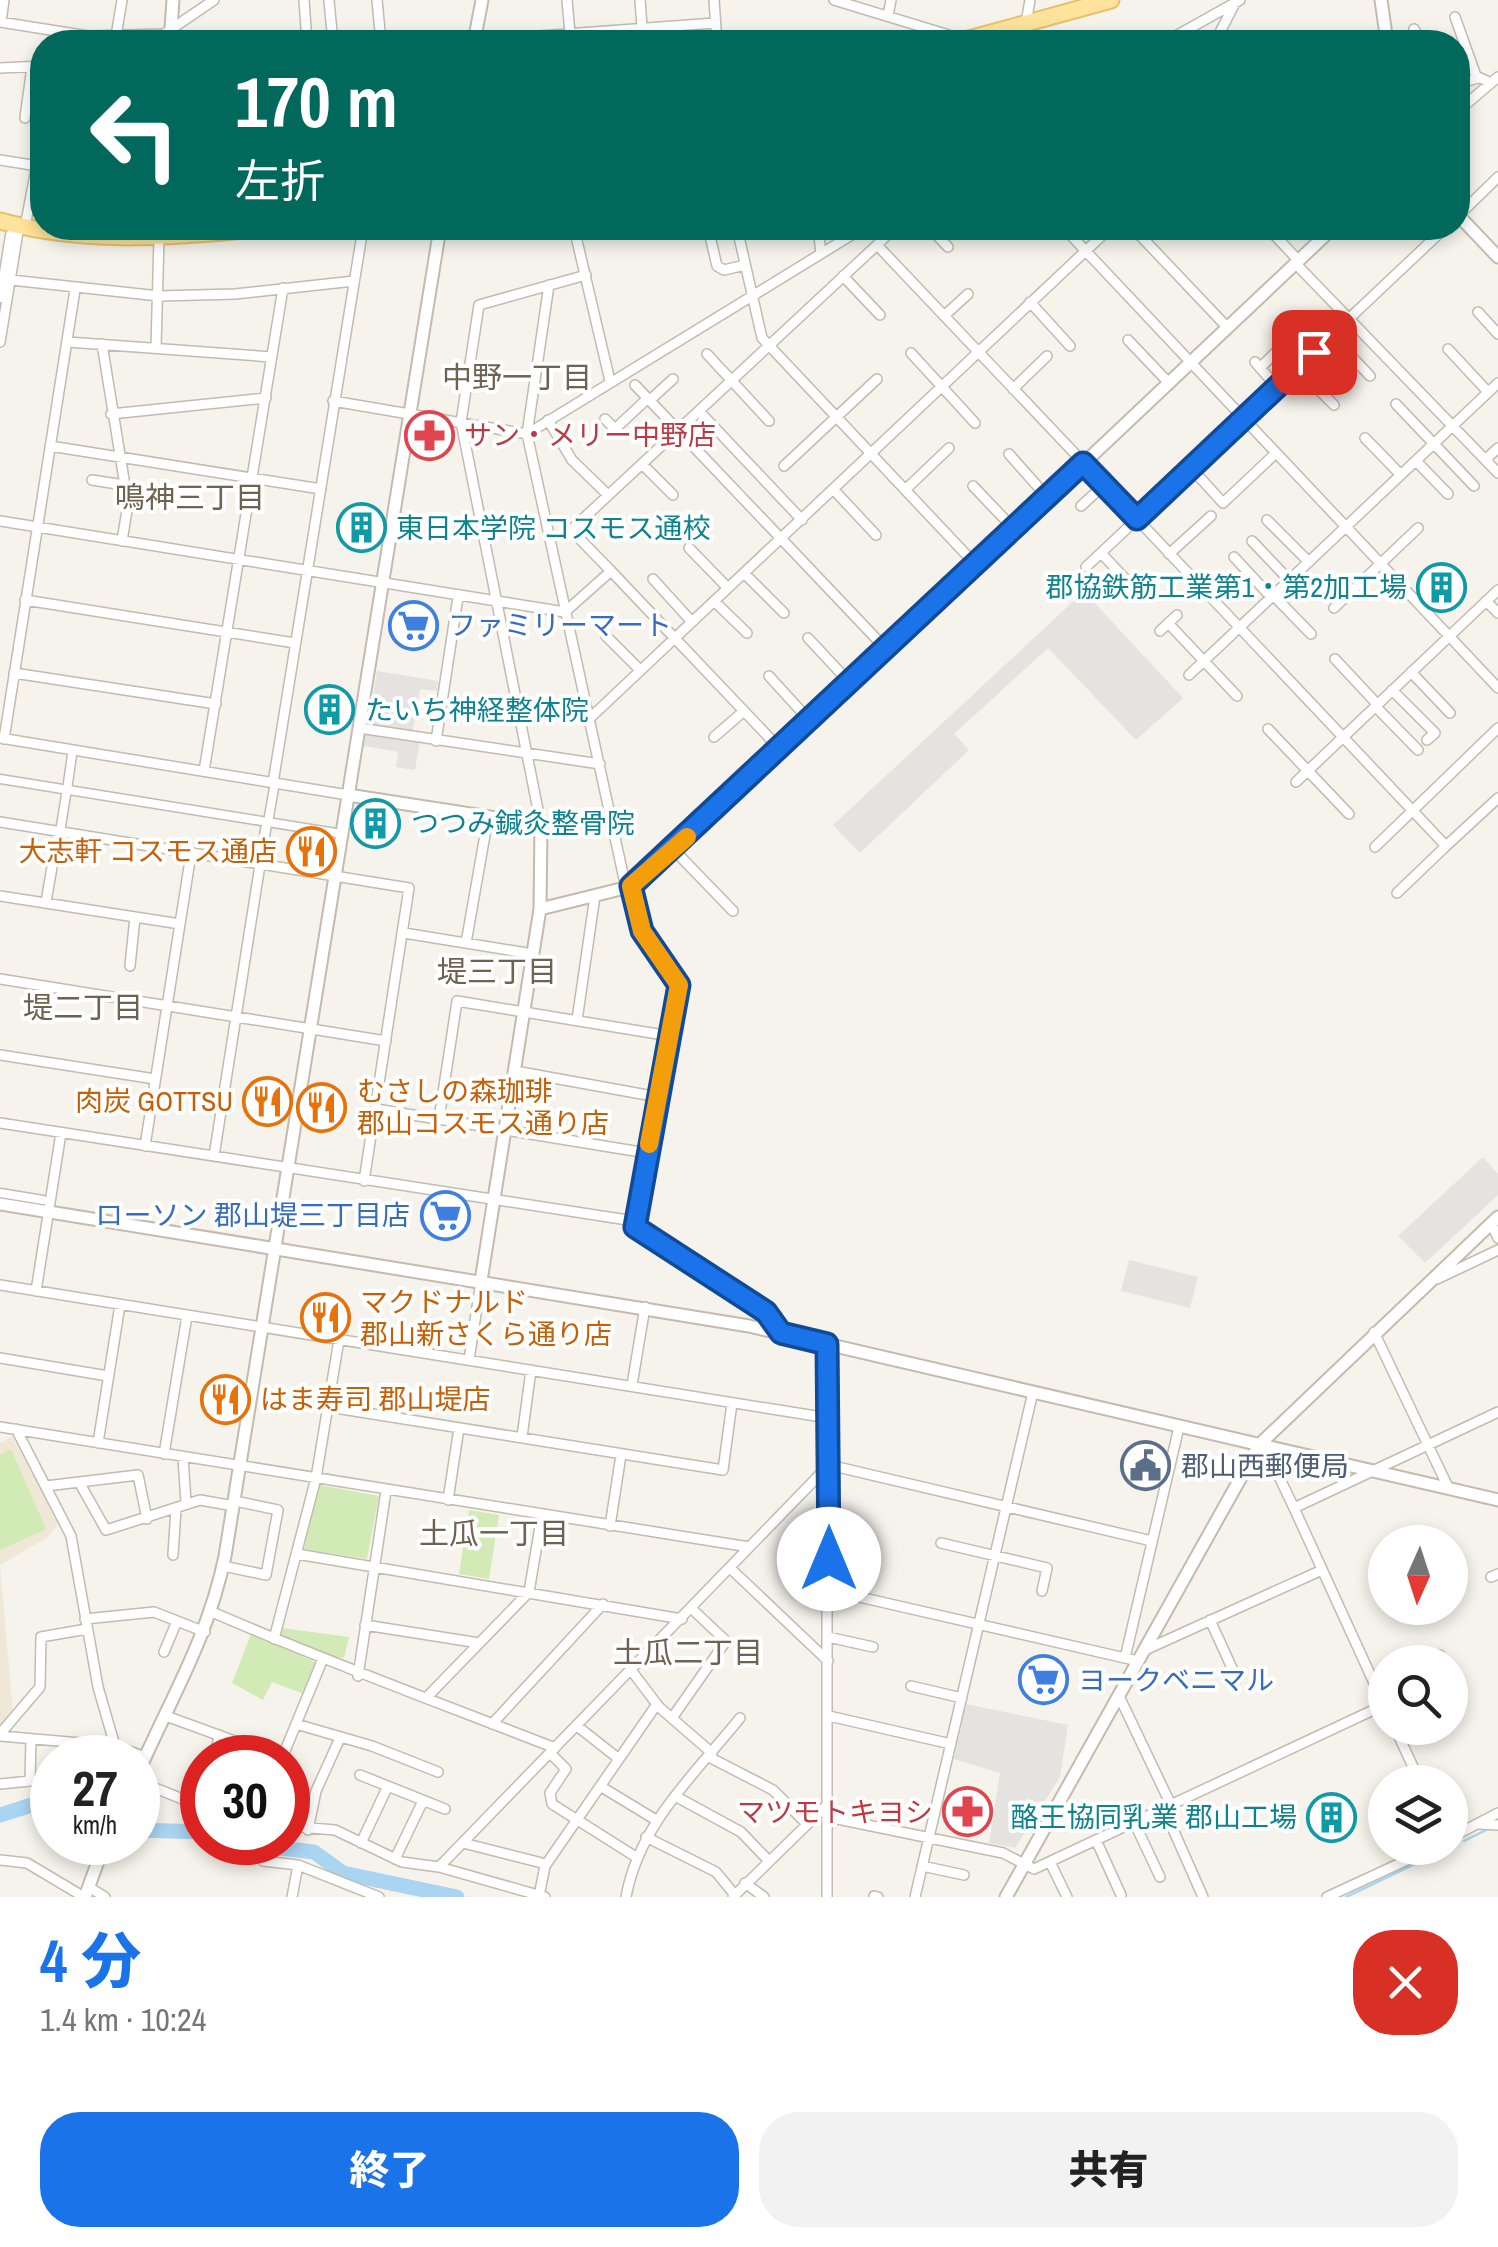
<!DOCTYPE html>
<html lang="ja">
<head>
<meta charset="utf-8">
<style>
  body { margin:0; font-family:"Archivo Narrow","Noto Sans JP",sans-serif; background:#f2f2f2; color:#222; height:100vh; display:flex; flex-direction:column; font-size:38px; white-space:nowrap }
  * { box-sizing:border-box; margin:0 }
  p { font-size:32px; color:#767676 }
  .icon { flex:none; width:55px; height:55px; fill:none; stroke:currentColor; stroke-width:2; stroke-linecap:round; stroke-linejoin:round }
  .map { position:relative; height:1897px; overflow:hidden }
  .drawer { display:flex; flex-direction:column; background:#fff; flex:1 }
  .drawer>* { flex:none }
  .banner { position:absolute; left:30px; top:30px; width:1440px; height:210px; border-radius:40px; box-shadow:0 5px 15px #0003; background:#00695c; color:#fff; overflow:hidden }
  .needle { width:65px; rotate:183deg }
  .controls { position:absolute; left:1368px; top:1525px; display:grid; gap:20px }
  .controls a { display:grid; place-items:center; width:100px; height:100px; border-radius:50%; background:#fff; box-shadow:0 5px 15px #0003; font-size:50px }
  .speed { position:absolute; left:30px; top:1735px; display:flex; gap:20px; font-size:50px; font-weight:700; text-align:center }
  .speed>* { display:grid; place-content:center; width:130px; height:130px; border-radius:50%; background:#fff; box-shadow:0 5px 15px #0003; line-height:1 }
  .speed small { font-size:25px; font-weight:400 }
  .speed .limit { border:15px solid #d22; background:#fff; color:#111 }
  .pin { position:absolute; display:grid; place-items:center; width:85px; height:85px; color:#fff; margin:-42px; border-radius:20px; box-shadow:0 5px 15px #0006 }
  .me { position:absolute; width:110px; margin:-55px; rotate:0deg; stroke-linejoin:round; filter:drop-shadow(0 0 8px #0008) }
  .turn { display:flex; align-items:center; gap:35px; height:210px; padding:0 40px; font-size:45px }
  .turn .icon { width:130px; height:130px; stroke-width:2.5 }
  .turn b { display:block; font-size:70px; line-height:85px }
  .round { display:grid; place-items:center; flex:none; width:105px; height:105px; border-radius:40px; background:#f2f2f2 }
  .head { display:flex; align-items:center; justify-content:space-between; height:170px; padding:0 40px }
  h1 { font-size:60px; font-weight:800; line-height:75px; color:#1a73e8 }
  .button { display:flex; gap:20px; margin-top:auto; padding:20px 40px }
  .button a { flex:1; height:115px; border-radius:40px; background:#1a73e8; color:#fff; font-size:40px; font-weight:800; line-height:115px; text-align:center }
  .button a+a { background:#f2f2f2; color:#222 }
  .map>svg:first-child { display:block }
  .education { fill:#efe8d6 }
  .green { fill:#d2eab5 }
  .parking { fill:#e5e3e0 }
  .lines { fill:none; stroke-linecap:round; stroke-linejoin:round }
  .stream { stroke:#a9d4f2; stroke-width:2.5 }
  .river { stroke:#a9d4f2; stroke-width:15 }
  .pedestrian-casing { stroke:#c2bbae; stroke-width:11 }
  .minor-casing { stroke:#c2bbae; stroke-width:12 }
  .tertiary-casing { stroke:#c2bbae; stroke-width:15 }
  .primary-casing { stroke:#e6c16a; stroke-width:19 }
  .pedestrian { stroke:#fff; stroke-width:8 }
  .minor { stroke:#fff; stroke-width:9 }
  .tertiary { stroke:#fff; stroke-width:11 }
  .primary { stroke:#ffe39c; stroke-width:15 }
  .route-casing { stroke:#114b97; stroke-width:25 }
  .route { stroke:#1a73e8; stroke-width:18 }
  .slow { stroke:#f59e0b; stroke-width:18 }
  .labels { text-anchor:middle; stroke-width:8; stroke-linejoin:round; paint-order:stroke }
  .health-label { font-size:28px; fill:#be3a42; stroke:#fff; text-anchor:start }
  .culture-label { font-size:28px; fill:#0d838f; stroke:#fff; text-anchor:start }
  .shop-label { font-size:28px; fill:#366cbe; stroke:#fff; text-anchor:start }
  .food-label { font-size:28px; fill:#c56008; stroke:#fff; text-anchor:start }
  .service-label { font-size:28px; fill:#4e5e75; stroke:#fff; text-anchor:start }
  .neighbourhood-label { font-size:30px; fill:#6e6250; stroke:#fff }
</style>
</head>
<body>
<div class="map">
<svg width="1498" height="1897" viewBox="0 0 1498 1897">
  <rect width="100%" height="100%" fill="#f6f3ec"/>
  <!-- education -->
  <path class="education" d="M12 1437 59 1522 48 1537 0 1565 13 1713 0 1728V1443Z"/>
  <!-- green -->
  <path class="green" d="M11 1449 46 1529 0 1550V1455Z
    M319 1485 379 1496 367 1559 304 1549Z
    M469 1510 499 1515 489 1579 459 1574Z
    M282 1628 349 1637 344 1658 340 1657 337 1663 280 1636Z
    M252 1632 317 1663 306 1695 272 1682 263 1700 232 1683Z"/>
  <!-- parking -->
  <path class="parking" d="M1079 596 1090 598 1183 698 1136 740 1048 648 954 734 969 750 860 853 833 825Z
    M377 671 438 681 437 691 420 689 413 731 369 724Z
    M366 732 420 741 415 770 396 767 398 752 364 746Z
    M1483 1157 1498 1174V1195L1425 1263 1398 1236Z
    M1129 1260 1198 1277 1190 1308 1121 1291Z
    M966 1704 1068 1725 1060 1777 1015 1848 989 1843 1000 1773 954 1759Z"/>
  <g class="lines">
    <!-- stream -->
    <path class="stream" d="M1464 1841 1486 1830
      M1346 1897 1448 1848"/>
    <!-- river -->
    <path class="river" d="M0 1815 38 1803 52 1807
      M138 1830 202 1832
      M228 1842 314 1852 343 1873 457 1897"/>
    <defs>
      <path id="pedestrian" d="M0 298 10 235
        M0 779 336 833
        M67 790 72 755
        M268 822 274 788
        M60 832 66 795
        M0 1193 43 1200"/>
      <path id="minor" d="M304 0 307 42
        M377 0 381 42
        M567 0 570 33
        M640 0 642 27
        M714 0 717 42
        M834 0 952 36 955 42
        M329 1 333 42
        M888 16 891 0
        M1455 17 1476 76 1491 83
        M0 22 88 36 164 34 214 0
        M1 22 4 0
        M1026 23 1030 0
        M1414 29 1421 42
        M116 36 122 0
        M458 42 715 23
        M1165 42 1240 0
        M1215 42 1235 3
        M0 68 42 66
        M1458 83 1479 78
        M1458 111 1498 77
        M25 118 32 67
        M0 160 38 166
        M1458 216 1498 177
        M25 227 42 138
        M574 228 610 381
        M737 228 762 338 976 565
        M818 228 821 253
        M930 228 948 247
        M1064 228 1498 688
        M1133 228 1227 327
        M1268 228 1298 260
        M1445 228 1137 519 1446 846 1498 798
        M709 232 717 266 724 270 745 265
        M877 245 894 228
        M1295 263 1498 473
        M843 276 880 315
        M11 280 159 296 235 294 354 281
        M549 285 527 434 626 888
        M1030 302 1070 346
        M1478 312 1498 334
        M944 316 968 294
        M1331 335 1370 376
        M1128 340 1168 382
        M0 342 19 226
        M68 342 272 357
        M102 344 128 504 122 541
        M156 348 159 238
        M1448 349 1488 392
        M911 353 975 423
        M707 354 769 421
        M1255 362 1277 387
        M1260 368 1291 337
        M1297 368 1334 405
        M635 385 886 649
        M1013 389 1047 356
        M650 400 673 379
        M333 401 527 434 863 228
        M1396 404 1474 486
        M699 411 802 520
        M111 414 266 398
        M605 419 615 429 648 398
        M548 420 572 460 608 495
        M1365 438 1401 475
        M50 446 321 489
        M1009 454 1047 497
        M1485 460 1498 448
        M1416 461 1448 494
        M642 464 673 495
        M784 466 877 379
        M1193 470 1223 503 1276 453
        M92 480 124 485
        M973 486 1014 529
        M833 489 876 535
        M905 490 949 448
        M1081 506 1104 485
        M1267 520 1309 562
        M0 521 565 612 611 571 571 530 877 245 1137 519 1086 567
        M1252 541 1289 580
        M689 548 728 588
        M1101 553 1131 585
        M1169 554 1211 516
        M1234 557 1271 597
        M611 571 780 749
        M744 573 784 613
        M653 579 692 622
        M1273 595 1311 634
        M25 600 295 643
        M714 601 747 633
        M1486 601 1498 613
        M1334 608 1418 528
        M1168 623 1237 696
        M1160 631 1177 615
        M606 636 640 670
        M808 638 850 683
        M1335 659 1377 704
        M1411 672 1450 713
        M14 673 216 704
        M1189 675 1498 383
        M769 676 810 721
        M1392 690 1435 733 1427 740
        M1375 706 1418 750
        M589 719 1110 228
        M359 728 600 764
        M1268 729 1349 814
        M714 737 744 711
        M0 738 348 795
        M4 739 75 290
        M436 741 458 597
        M204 771 283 288
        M1296 782 1498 590
        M273 783 363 228
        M0 822 409 888 364 1181
        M541 825 461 422 479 305 586 275
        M1375 847 1498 728
        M674 850 733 911
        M631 886 642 931 679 985 634 1221
        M1397 893 1446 846
        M0 896 180 924
        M46 902 58 832
        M404 933 533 954
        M466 943 488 818
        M130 966 135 917
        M0 979 386 1041
        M577 1020 595 896
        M0 1055 155 1079
        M515 1071 658 1097
        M376 1109 647 1153
        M439 1119 457 1001 670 1036
        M0 1123 634 1221 645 1235 766 1312 781 1333
        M145 1146 191 854
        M214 1156 266 827
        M1491 1223 1498 1238
        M1437 1279 1498 1250
        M0 1285 828 1418
        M36 1291 61 1133
        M1374 1332 1449 1489
        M827 1344V1897
        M0 1358 108 1376
        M469 1360 481 1281
        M632 1385 645 1307
        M329 1407 723 1470 732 1403
        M0 1427 749 1547
        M16 1429 71 1536 98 1687 115 1746
        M522 1437 531 1370
        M98 1443 120 1305
        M164 1454 187 1316
        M183 1457 186 1503
        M1271 1460 1294 1508
        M79 1482 106 1530 200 1500 234 1506
        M46 1486 138 1475 147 1519
        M448 1500 459 1428
        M610 1526 621 1455
        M941 1543 1047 1568 1042 1591
        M297 1554 682 1619
        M173 1555 176 1509
        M223 1566 266 1575 278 1510 235 1501
        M730 1568 828 1661
        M1491 1577 1498 1574
        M829 1590 1138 1661
        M212 1612C325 1661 440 1703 555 1748
        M85 1619 154 1612 205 1632
        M1210 1620 1237 1679
        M365 1625 479 1643
        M828 1637 873 1647
        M274 1639 316 1478 339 1340
        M1145 1650 1322 1570
        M164 1652 177 1621
        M1125 1658 1179 1427
        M1423 1662 1440 1655
        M631 1670 659 1707 712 1753
        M358 1676 386 1491
        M911 1686 962 1698
        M1119 1696 1171 1805
        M427 1697 529 1592 542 1515
        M1385 1707 1294 1508 1498 1412
        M166 1716 281 1758
        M829 1716 951 1744
        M672 1718 726 1641 692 1609
        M296 1724 372 1746 438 1772
        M492 1724 603 1604
        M577 1726 619 1759
        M1395 1728 1420 1782
        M0 1734 40 1687 41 1637 87 1629
        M0 1736 115 1746 145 1757
        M550 1753 566 1769 550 1793 552 1804 636 1857
        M709 1757 773 1790 806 1823
        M215 1758 219 1735
        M282 1758 322 1661
        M360 1775 445 1809
        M138 1781 202 1807
        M0 1784 30 1781 31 1739
        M600 1786 656 1820
        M675 1796 741 1832 767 1859
        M1164 1809 1203 1897
        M828 1817 1003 1853 1034 1869 1384 1705
        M1134 1822 1160 1877
        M1479 1824 1498 1825
        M288 1826 335 1830 402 1862 439 1867 545 1897
        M308 1830 316 1791 340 1738
        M646 1837 716 1872 735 1895
        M1450 1838 1498 1813
        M1096 1840 1121 1895
        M267 1842 263 1861 298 1865 379 1897
        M361 1843 387 1788
        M463 1843 546 1864
        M395 1859 422 1803
        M0 1860 27 1863 84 1897
        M1050 1862 1067 1897
        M922 1866 964 1875
        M439 1867 829 1465 1152 1541
        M745 1883 764 1897
        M89 1887 105 1897
        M539 1896 545 1866 657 1704
        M874 1896 878 1897
        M292 1897 298 1865
        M626 1897C639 1824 695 1774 740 1718
        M733 1897 827 1805
        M915 1897 1033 1392
        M1327 1897 1433 1848"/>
      <path id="tertiary" d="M1381 0 1387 42
        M170 42 173 0
        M474 42 482 0
        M1458 215 1498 257
        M348 795 541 825 540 909 481 1281
        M540 909 637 885 1333 228
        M0 1204 749 1326 1498 1500
        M138 1773C171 1698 208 1638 225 1556L440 228
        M85 1897 105 1842
        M1006 1897 1259 1445 1498 1217"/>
      <path id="primary" d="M958 42 1111 0
        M0 221C88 245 177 237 266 228"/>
    </defs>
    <!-- pedestrian casing -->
    <use href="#pedestrian" class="pedestrian-casing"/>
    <!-- minor casing -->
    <use href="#minor" class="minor-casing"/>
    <!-- tertiary casing -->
    <use href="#tertiary" class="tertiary-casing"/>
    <!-- primary casing -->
    <use href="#primary" class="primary-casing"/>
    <!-- pedestrian -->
    <use href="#pedestrian" class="pedestrian"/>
    <!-- minor -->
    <use href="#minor" class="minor"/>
    <!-- tertiary -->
    <use href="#tertiary" class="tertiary"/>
    <!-- primary -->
    <use href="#primary" class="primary"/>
  </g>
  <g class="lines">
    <defs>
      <path id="route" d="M829 1559 827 1344 781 1333 766 1312 635 1227 679 985 642 931 631 886 1083 463 1137 519 1314 352"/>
    </defs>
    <!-- route casing -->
    <use href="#route" class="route-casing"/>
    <!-- route -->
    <use href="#route" class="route"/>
    <!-- slow -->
    <path class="slow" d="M649 1144 679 985 642 931 631 886 687 837"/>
  </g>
  <!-- icons -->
  <defs>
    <symbol id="pharmacy-ring" viewBox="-11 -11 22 22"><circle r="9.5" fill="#fff" stroke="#e0444e" stroke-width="1.5"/><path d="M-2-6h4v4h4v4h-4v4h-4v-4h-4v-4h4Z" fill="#e0444e"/></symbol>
    <symbol id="building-ring" viewBox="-11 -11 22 22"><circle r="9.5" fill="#fff" stroke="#0f9aa8" stroke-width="1.5"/><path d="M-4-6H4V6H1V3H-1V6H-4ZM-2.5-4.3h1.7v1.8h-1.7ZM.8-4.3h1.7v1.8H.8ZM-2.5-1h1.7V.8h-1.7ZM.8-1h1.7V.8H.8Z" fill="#0f9aa8"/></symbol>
    <symbol id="supermarket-ring" viewBox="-11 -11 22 22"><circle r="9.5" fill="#fff" stroke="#3f7fe0" stroke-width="1.5"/><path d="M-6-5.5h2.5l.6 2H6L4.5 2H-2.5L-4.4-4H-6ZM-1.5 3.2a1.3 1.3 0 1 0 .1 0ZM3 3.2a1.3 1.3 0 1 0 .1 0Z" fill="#3f7fe0"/></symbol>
    <symbol id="restaurant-ring" viewBox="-11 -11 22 22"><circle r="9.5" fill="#fff" stroke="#e8710a" stroke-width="1.5"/><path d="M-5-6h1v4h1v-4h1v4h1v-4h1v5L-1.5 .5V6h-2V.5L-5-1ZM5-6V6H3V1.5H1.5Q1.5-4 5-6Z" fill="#e8710a"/></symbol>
    <symbol id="civic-ring" viewBox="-11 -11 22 22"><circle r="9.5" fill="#fff" stroke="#5c6f8a" stroke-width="1.5"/><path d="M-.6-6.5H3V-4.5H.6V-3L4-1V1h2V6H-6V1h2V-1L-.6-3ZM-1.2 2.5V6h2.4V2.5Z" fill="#5c6f8a"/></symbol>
  </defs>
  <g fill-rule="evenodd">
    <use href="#pharmacy-ring" x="402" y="408" width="55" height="55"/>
    <use href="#building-ring" x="334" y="500" width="55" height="55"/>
    <use href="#building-ring" x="1414" y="560" width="55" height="55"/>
    <use href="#supermarket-ring" x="386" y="598" width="55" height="55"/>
    <use href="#building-ring" x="302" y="682" width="55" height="55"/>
    <use href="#building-ring" x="348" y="796" width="55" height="55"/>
    <use href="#restaurant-ring" x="284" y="824" width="55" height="55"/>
    <use href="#restaurant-ring" x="240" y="1074" width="55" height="55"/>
    <use href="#restaurant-ring" x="294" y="1080" width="55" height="55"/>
    <use href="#supermarket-ring" x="418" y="1188" width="55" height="55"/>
    <use href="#restaurant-ring" x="298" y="1290" width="55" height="55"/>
    <use href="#restaurant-ring" x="198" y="1372" width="55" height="55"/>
    <use href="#civic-ring" x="1118" y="1438" width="55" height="55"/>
    <use href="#supermarket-ring" x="1016" y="1652" width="55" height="55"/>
    <use href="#pharmacy-ring" x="940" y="1784" width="55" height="55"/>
    <use href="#building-ring" x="1304" y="1790" width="55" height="55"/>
  </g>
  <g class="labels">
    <!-- health labels -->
    <g class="health-label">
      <text x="464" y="445">サン・メリー中野店</text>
      <text x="933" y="1822" text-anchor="end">マツモトキヨシ</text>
    </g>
    <!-- culture labels -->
    <g class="culture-label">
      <text x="396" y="538">東日本学院 コスモス通校</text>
      <text x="1407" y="597" text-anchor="end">郡協鉄筋工業第1・第2加工場</text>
      <text x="365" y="720">たいち神経整体院</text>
      <text x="411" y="833">つつみ鍼灸整骨院</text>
      <text x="1297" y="1827" text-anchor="end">酪王協同乳業 郡山工場</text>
    </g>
    <!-- shop labels -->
    <g class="shop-label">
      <text x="448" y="635">ファミリーマート</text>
      <text x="410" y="1225" text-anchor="end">ローソン 郡山堤三丁目店</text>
      <text x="1078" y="1690">ヨークベニマル</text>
    </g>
    <!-- food labels -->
    <g class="food-label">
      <text x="277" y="861" text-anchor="end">大志軒 コスモス通店</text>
      <text x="357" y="1101">むさしの森珈琲<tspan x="357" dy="32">郡山コスモス通り店</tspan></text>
      <text x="233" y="1111" text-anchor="end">肉炭 GOTTSU</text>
      <text x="360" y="1312">マクドナルド<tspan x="360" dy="32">郡山新さくら通り店</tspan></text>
      <text x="260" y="1409">はま寿司 郡山堤店</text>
    </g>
    <!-- service labels -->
    <g class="service-label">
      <text x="1181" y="1476">郡山西郵便局</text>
    </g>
    <!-- neighbourhood labels -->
    <g class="neighbourhood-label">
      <text x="517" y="388">中野一丁目</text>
      <text x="190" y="508">鳴神三丁目</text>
      <text x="497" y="982">堤三丁目</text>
      <text x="83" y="1018">堤二丁目</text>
      <text x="494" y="1544">土瓜一丁目</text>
      <text x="688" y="1663">土瓜二丁目</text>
    </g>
  </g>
</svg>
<div class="controls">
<a><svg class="needle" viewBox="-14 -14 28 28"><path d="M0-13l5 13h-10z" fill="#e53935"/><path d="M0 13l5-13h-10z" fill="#767676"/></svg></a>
<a><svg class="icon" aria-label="search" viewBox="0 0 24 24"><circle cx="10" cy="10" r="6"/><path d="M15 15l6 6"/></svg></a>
<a><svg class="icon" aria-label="layers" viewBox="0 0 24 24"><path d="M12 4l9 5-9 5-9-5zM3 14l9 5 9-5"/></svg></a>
</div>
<div class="speed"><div>27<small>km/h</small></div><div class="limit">30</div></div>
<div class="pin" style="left:1314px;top:352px;background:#d93025"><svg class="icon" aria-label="arrive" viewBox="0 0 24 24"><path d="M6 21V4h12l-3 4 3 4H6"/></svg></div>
<svg class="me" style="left:829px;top:1559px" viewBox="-20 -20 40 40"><circle r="19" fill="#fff"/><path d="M0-13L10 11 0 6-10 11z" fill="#1a73e8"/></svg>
<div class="banner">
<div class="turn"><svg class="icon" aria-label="left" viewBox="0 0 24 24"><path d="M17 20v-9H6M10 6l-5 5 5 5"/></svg><div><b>170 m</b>左折</div></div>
</div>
</div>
<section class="drawer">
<div class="head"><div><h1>4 分</h1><p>1.4 km · 10:24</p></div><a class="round" style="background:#d93025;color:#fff"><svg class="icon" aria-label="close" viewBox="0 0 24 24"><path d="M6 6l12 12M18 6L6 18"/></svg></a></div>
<div class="button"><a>終了</a><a>共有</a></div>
</section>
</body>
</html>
